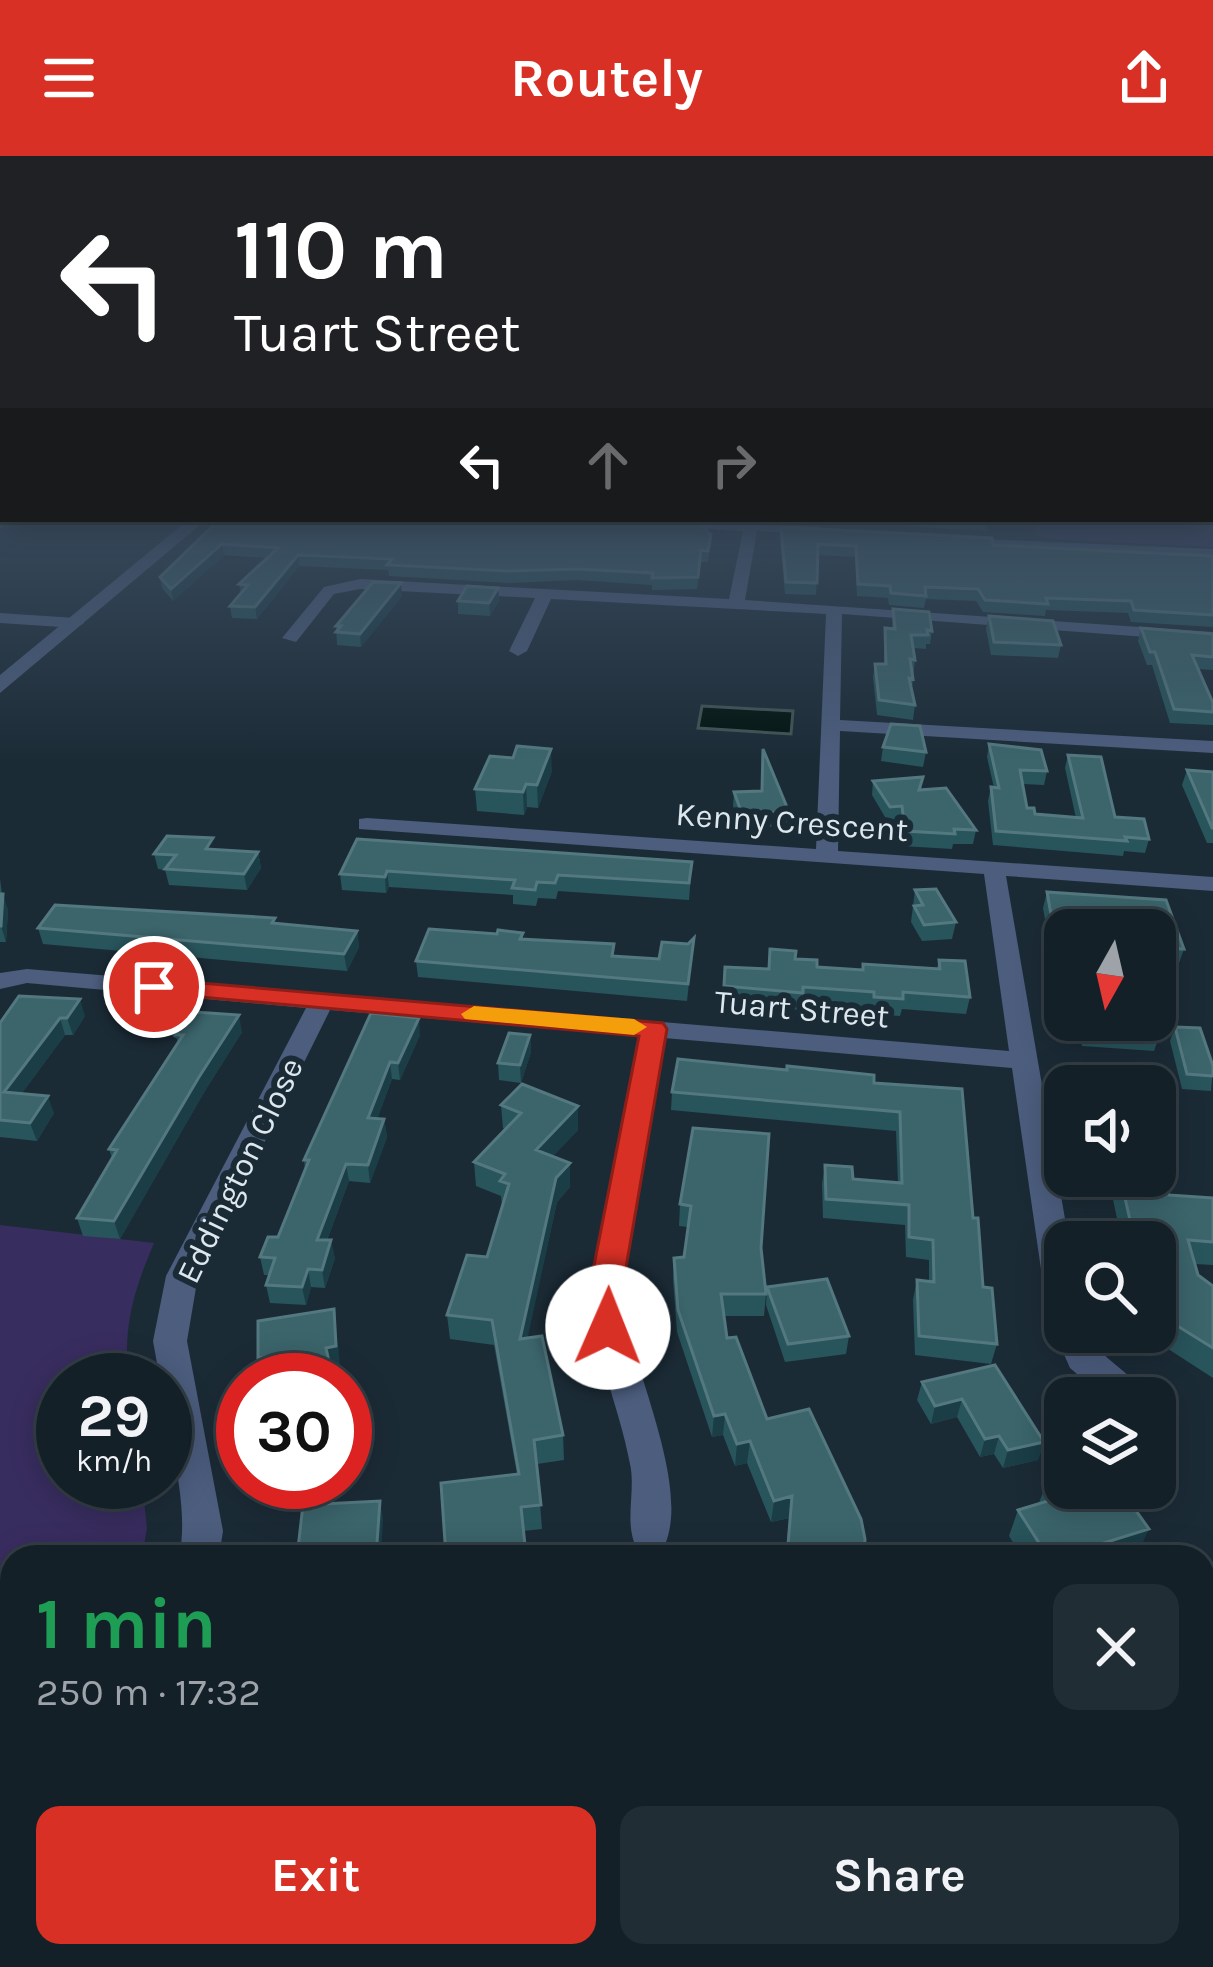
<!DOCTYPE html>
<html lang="en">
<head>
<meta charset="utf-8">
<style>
  body { margin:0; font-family:Karla,sans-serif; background:#212d34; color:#f1f3f6; height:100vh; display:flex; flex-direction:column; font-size:45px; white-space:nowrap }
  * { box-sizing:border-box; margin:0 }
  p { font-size:39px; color:#9da3a8 }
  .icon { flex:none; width:66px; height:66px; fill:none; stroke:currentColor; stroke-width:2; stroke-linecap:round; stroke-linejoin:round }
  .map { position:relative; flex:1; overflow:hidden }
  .panel { position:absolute; left:0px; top:1389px; width:1215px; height:423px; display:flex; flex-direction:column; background:#142028; border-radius:36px 36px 0 0; box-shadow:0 6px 30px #0003,0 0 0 3px #333e45 }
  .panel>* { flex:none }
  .banner { position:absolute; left:0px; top:0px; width:1215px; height:366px; box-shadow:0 6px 30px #0003,0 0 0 3px #333e45; background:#202124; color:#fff; overflow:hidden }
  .needle { width:78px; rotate:188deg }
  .fabs { position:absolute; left:1044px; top:753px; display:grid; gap:24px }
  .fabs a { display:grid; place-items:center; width:132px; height:132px; border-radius:24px; background:#142028; box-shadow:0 6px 30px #0003,0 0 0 3px #333e45; font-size:60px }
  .speed { position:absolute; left:36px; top:1197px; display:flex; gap:24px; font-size:60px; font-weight:700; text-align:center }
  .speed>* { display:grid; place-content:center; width:156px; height:156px; border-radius:50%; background:#142028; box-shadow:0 6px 30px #0003,0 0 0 3px #333e45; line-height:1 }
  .speed small { font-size:30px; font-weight:400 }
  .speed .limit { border:18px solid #d22; background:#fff; color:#111 }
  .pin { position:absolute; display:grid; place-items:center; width:102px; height:102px; color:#fff; margin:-51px; border:6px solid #fff; border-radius:50%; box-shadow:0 3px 12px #0007 }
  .me { position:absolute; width:132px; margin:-66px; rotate:1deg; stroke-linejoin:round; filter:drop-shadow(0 0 9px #0008) }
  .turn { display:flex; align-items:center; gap:42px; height:252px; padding:0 36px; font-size:54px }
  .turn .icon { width:156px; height:156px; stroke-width:2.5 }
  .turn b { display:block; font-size:84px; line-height:102px }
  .lanes { display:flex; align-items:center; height:114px; padding:0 36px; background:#0003; justify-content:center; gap:60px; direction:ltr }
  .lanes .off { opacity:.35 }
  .round { display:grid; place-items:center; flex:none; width:126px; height:126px; border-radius:24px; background:#212d34 }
  .overview { display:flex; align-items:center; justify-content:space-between; height:204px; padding:0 36px }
  h1 { font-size:72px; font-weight:700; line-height:90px; color:#1e9e55 }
  .primary-button { display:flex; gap:24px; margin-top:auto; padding:24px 36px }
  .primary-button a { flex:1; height:138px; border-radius:24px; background:#d93025; color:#fff; font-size:48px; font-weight:700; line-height:138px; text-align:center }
  .primary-button a+a { background:#212d34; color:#f1f3f6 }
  header { display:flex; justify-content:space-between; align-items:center; height:156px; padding:0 36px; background:#d93025; color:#fff; font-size:54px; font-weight:700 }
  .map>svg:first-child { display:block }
  .green { fill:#382d5f }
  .water { fill:#021310; stroke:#445353; stroke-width:3 }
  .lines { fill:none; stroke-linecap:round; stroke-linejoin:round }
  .minor { fill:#4c5d7e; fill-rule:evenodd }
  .tertiary { fill:#4c5d7e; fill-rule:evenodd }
  .secondary { fill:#5f79ae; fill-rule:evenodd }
  .wall { fill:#28545b }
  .shaded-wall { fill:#1a3d46 }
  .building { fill:#3b646b; stroke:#54787f; stroke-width:3 }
  .route { fill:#d93025; stroke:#8d1f18; stroke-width:3 }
  .slow { fill:#f59e0b }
  .labels { text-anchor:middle; stroke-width:12; stroke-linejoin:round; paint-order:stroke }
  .street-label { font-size:33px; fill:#dde7ee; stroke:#1b2b36 }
</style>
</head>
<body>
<header><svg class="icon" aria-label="menu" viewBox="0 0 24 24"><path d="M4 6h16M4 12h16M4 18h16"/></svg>Routely<svg class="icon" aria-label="share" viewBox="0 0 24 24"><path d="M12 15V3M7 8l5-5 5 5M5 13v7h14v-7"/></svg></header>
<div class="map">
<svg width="1213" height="1811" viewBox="0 0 1213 1811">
  <rect width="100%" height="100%" fill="#1b2b36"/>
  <!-- green -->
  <path class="green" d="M1213 355V391L1050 383 1037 379 1032 363H1212Z
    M0 1069 154 1087C134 1134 122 1172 129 1224H63V1326H142L147 1372 142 1401H12V1494L0 1498Z"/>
  <!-- water -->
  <path class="water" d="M702 550 793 555 791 578 698 572Z"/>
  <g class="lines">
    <!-- minor -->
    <path class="minor" d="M3 360 14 363 0 372V362Z
      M590 363 819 371V377L814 378 757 375 745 444 1213 476V486L842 458 840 564 1213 585V597L840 575 838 695 1213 721V735L1006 720 1069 1086H1065V1176H1088C1100 1205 1132 1214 1146 1241L1105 1242 1070 1212 1048 1162 1012 912 664 882 621 1135C628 1206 693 1328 664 1391L650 1396 636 1391C624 1365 636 1335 630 1308 619 1249 593 1195 589 1135L638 880 330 854 198 1120 187 1185 223 1375 219 1401H179C191 1344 165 1283 165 1224H160L153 1185 166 1120 306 852 27 827 0 833V817L27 813 1009 895 984 718 359 673V663L367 662 816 693 826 458 551 443 527 495 518 500 509 495 535 442 360 433 334 438 296 486 282 482 324 431 360 423 729 443 743 375 597 367Z
      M959 382 1213 393V401L954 389V383Z
      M0 457 76 462 84 467 76 472 0 467Z
      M919 1800H969L974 1811H923Z"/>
    <!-- tertiary -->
    <path class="tertiary" d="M189 363H207L0 537V519Z"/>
    <!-- secondary -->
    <path class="secondary" d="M1213 1479V1577L1203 1581V1483Z
      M570 1800H649L644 1811H565Z"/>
  </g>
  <!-- wall -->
  <path class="wall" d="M220 363 710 390 708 406H701L697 433 652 434V429L577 424 509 427 389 420 388 414 299 410 257 463 232 462 230 450 241 437 239 428 267 402 224 399 173 445 162 432 160 421Z
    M788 363H988L987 375Z
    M781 371 993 389 1213 400V471L1131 466 1128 457 1046 454 1045 460 983 456 976 445 926 443 924 452 889 449 888 442 857 440 855 401 818 399 816 439 785 438 780 382Z
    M498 432 499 445 490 460 458 458V445Z
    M402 440 361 491 337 489 336 470Z
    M893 453 932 475 930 488H926V493L914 492 915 504 912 533 915 549 913 564 877 559 873 521 875 508H884L885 472H892Z
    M989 460 1061 489 1058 502 991 499 986 473Z
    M1141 472 1213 478V514L1198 513 1213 547V569L1170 567 1152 509H1147L1138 485Z
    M989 588 1047 615 1044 629 1023 628 1027 652 1035 658 1076 662 1065 612 1068 599 1115 661 1149 683 1145 697 1124 695 1123 700 993 689 988 645 991 631 994 632 987 601Z
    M883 591 926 596 923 611 881 605Z
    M1187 614 1213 616V687H1207L1182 629Z
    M552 615 538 652 527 651 524 659 477 655 475 633Z
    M923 621 921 634 976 674 973 688H953L952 693 902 690 900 665 888 666 872 639 873 625Z
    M734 636 789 656 788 670 741 672 733 650Z
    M357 683 692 706 689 744 558 735 556 743 538 742 536 750 513 748V739L389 731 386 737 342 734 340 718Z
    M215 694 258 696 261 712 247 734 169 729 165 714 158 713 154 698Z
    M0 723 2 738 8 754 6 786H0Z
    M915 734 956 766 952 783 922 785 911 766Z
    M1047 736 1166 744 1184 793 1178 810 1155 808V774H1065V807L1061 788 1049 787 1043 752Z
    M276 767 357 775 359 791 347 815 43 788 38 772Z
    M523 777V783L614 788V800L659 803 688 788 694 782 687 845 418 821 416 805 497 778Z
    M939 804 970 841 966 858 902 853 900 860 872 858V853L802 848 801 854 723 847 725 811 768 813 817 811 862 814 937 812Z
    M151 853 242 876 203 938 120 1083 83 1080 77 1062 112 1002 109 993 178 888 177 883 156 870Z
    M371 857 420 879 400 924 392 923 377 963H384L387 981 370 1027 349 1025 327 1084 335 1102 325 1132 311 1131 306 1149 270 1147 266 1129 269 1119H264L260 1101 278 1081 305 1013 304 1004Z
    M85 860 73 879H65L22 937 54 957 37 985 0 981V867Z
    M1077 864H1155L1160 878 1154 895 1082 890Z
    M1175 871 1213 910 1211 935 1182 933 1170 885Z
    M530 879 531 896 521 927 499 924 498 907Z
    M874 927 962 933 973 1062 983 1131 997 1188 991 1208 915 1199 913 1144 917 1124 929 1126V1104L906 1101 905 1069 823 1062 822 1028 825 1009 853 1023 898 1026 896 975 671 954 672 936Z
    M501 949 578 974 553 1000 570 1007V1031L557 1046 527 1182 563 1279 564 1304 537 1308 542 1373 523 1375 526 1401H446L517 1318 494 1189 450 1183 447 1159 487 1101 502 1049 501 1040 476 1030 474 1006 505 974 503 972Z
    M1155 950 1162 974 1155 993 1169 1039 1213 1042V1109L1195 1108 1198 1119 1213 1130V1222L1142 1176H1155V1086H1122L1108 1020H1155Z
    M693 972 761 1092 766 1138 764 1160H724L727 1182 767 1263 864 1401H786L789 1362 771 1366 747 1307 735 1310 723 1279 712 1281 677 1176 673 1123 674 1102 684 1101 688 1071 679 1070 680 1048Z
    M767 1131 849 1180 846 1198 785 1206 766 1149Z
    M995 1209 1044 1286 1038 1304 1003 1312 994 1298 980 1301 957 1261 931 1268 917 1244 922 1226Z
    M1047 1325 1137 1399 1131 1401H1022L1009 1380 1018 1354 1039 1347Z"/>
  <!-- shaded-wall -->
  <path class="shaded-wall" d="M222 388 224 399 173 445 171 433Z
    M298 399 299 410 257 463 255 451Z
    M401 427 402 440 361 491 360 478Z
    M498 432 499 445 490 460 489 447Z
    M551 593 552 615 538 652 537 629Z
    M526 628 527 651 524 659 523 636Z
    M258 696 261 712 247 734 244 718Z
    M387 715 389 731 386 737 385 721Z
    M3 738 8 754 6 786 1 770Z
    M357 775 359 791 347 815 344 798Z
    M80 843 85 860 73 879 67 862Z
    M239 859 242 876 203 938 120 1083 114 1065 199 921Z
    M60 862 65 879 10 953 4 936Z
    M419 862 420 879 400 924 398 907Z
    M530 879 531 896 521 927 520 909Z
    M390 906 392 923 371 980 368 962Z
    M48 940 54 957 37 985 30 967Z
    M578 950V974L537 1017 536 994Z
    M384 963 387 981 370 1027 368 1009Z
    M570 1007V1031L557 1046 522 1208 520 1183 556 1022Z
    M346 1008 349 1025 320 1102 317 1084Z
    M331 1084 335 1102 325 1132 322 1114Z
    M308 1113 311 1131 306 1149 302 1131Z
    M334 1153 340 1208 330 1210 326 1192Z
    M279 1199 283 1217 263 1220 258 1202Z
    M962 1243 957 1261 931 1268 935 1250Z
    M725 1258 723 1279 712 1281 714 1260Z
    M999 1280 994 1298 980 1301 985 1283Z
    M750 1285 747 1307 735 1310 737 1288Z
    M345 1286 352 1323 345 1325Z
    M1044 1286 1038 1304 1003 1312 1008 1294Z
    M289 1326H342L292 1339Z
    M792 1340 789 1362 771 1366 774 1345Z
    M380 1345 383 1363 381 1401H376Z
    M1149 1373 1137 1399 1131 1401H1059Z
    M12 1593V1622L0 1625V1596Z
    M33 1800H90L63 1811H40Z"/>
  <!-- building -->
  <path class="building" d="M220 363H611L699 366 711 379 708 395 701 394 698 421 652 422 653 417 577 413 508 415 387 409 392 403 298 399 255 451 230 450 248 429 239 428 278 392 222 388 171 433 160 421Z
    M781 371 992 382 993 389 1213 400V459L1134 454 1131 445 1046 442 1048 448 985 444 978 433 925 431 926 440 891 437 890 430 858 428 856 390 818 388 817 427 786 426Z
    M373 426 401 427 360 478 336 476 341 470H336Z
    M467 430 498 432 489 447 458 445Z
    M893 453 929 456 932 475 927 474 928 479H911L915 504 910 503 913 523 909 522 915 549 879 544 875 508H886L885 472 895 473Z
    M989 460 1053 465 1061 489 994 486Z
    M1141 472 1213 478V501L1192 499 1213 547V556L1174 553 1155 496H1150Z
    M891 568 920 570 926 596 883 591Z
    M989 588 1041 594 1047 615 1020 614 1027 652H1034L1035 658 1083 662 1068 599 1101 601 1115 661 1144 663 1149 683 1125 681 1127 685 996 675 991 631 999 632Z
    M517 590 551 593 537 629 526 628 523 636 475 633 490 600 513 602Z
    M763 593 789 656 742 658 734 636 762 635Z
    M1187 614 1213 616V672H1212Z
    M923 621 919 634 946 632 976 674 954 673 955 678 905 675 902 650 890 651 873 625Z
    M167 680 213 682 206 693 258 696 244 718 165 713 176 699 154 698Z
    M357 683 692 706 689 727 558 719 555 727 537 726 535 734 512 732 515 724 387 715 385 721 340 718Z
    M936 733 956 766 924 769 914 750 923 749 915 734Z
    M1047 736 1166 744 1184 793 1155 791V774H1066L1065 771 1053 770Z
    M0 738H3L1 770H0Z
    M55 749 275 762 272 767 357 775 344 798 38 772Z
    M429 773 497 778 498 774 523 777 520 783 614 788 612 800 659 803 662 786 688 788 694 782 688 828 416 805Z
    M770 793 796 795 795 803 817 804V811L863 814V808L940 813 939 804 965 805 970 841 903 836V843L874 841V836L803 831V837L724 830 725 811 769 813Z
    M19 840 80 843 67 862H60L4 936 48 940 30 967 0 964V867Z
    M151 853 239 859 199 921 114 1065 77 1062 117 994 109 993 183 879H176L180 871Z
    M371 857 419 862 398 907 390 906 368 962 384 963 368 1009 346 1008 317 1084H331L322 1114 308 1113 302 1131 266 1129 275 1102 260 1101 268 1081H278L309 1004H304Z
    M1155 863 1160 878 1087 873 1085 864Z
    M1175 871 1200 872 1213 910V920L1187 918Z
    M509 877 530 879 520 909 498 907Z
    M678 903 787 914V910L874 919V927L962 933 973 1062H978L983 1131 992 1132 997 1188 919 1180 917 1124 934 1126 933 1084 909 1081V1049L826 1043 825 1009 852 1011 853 1023 902 1027 900 956 672 936Z
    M1098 922 1148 926 1149 930H1099Z
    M522 928 578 950 536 994 570 1007 556 1022 520 1183 542 1180 563 1279 534 1284 541 1349 521 1351 525 1389 493 1393 494 1401H446L441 1327 519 1318 492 1164 447 1159 467 1099 487 1101 509 1028 500 1025 505 1018 474 1006 521 957 501 949Z
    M1155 950 1162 974 1155 973Z
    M693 972 769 978 761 1092 766 1138H721L727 1182 736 1181 767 1263 809 1253 861 1363 865 1383 864 1401H787L792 1340 774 1345 750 1285 737 1288 725 1258 714 1260 678 1154 674 1102 684 1101 691 1050 680 1048Z
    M1155 992 1169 1039 1213 1042V1086L1188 1084 1198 1119 1213 1130V1192L1155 1156V1086H1135L1120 1020H1155Z
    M827 1123 849 1180 788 1188 767 1131Z
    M334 1153 336 1190 326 1192 333 1224H279V1199L258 1202V1165Z
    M995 1209 1044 1286 1008 1294 999 1280 985 1283 962 1243 935 1250 922 1226Z
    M1065 1320V1332H1120L1149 1373 1059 1401H1048L1018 1354 1058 1342 1047 1325Z
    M380 1345 376 1401H297L303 1349Z
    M12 1502V1593L0 1596V1504Z"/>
  <!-- sky -->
  <linearGradient id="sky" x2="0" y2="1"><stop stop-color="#0f181e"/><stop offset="0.58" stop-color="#394a5d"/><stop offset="1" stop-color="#394a5d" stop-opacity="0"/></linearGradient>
  <rect width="1213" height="608" fill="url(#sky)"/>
  <!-- route -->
  <path class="route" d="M154 823 663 867 667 873 622 1135 625 1171 620 1181 608 1184 596 1181 589 1135 639 880 145 836 141 831Z"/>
  <!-- slow -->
  <path class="slow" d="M474 850 634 863 647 871 634 879 465 863 461 858Z"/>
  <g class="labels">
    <!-- street labels -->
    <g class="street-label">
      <text transform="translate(792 665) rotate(4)" y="12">Kenny Crescent</text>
      <text transform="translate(802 852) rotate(5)" y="12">Tuart Street</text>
      <text transform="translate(239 1014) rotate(-64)" y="12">Eddington Close</text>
    </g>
  </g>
</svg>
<div class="fabs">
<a><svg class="needle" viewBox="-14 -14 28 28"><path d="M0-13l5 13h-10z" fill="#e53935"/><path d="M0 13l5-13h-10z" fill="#9da3a8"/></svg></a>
<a><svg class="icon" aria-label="sound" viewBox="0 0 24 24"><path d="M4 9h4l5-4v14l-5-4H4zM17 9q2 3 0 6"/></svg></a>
<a><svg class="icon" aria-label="search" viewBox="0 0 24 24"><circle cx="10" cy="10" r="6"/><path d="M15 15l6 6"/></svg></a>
<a><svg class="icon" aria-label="layers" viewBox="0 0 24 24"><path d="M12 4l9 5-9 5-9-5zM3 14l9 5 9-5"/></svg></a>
</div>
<div class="speed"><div>29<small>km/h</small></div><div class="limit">30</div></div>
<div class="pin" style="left:154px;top:831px;background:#d93025"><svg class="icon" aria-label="arrive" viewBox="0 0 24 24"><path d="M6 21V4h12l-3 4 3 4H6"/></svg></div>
<svg class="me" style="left:608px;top:1171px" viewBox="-20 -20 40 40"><circle r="19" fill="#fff"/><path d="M0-13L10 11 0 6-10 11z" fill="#d93025"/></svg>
<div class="banner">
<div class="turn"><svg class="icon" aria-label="left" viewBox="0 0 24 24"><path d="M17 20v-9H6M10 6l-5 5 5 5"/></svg><div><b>110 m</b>Tuart Street</div></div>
<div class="lanes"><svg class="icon" aria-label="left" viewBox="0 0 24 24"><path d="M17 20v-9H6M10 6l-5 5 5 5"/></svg><svg class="icon off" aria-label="ahead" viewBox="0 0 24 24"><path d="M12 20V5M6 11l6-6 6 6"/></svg><svg class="icon off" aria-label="right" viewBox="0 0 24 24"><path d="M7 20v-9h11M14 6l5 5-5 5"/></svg></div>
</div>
<section class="panel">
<div class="overview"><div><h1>1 min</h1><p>250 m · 17:32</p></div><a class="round"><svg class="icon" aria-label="close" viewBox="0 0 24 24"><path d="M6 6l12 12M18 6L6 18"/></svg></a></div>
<div class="primary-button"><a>Exit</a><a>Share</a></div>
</section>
</div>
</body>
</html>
